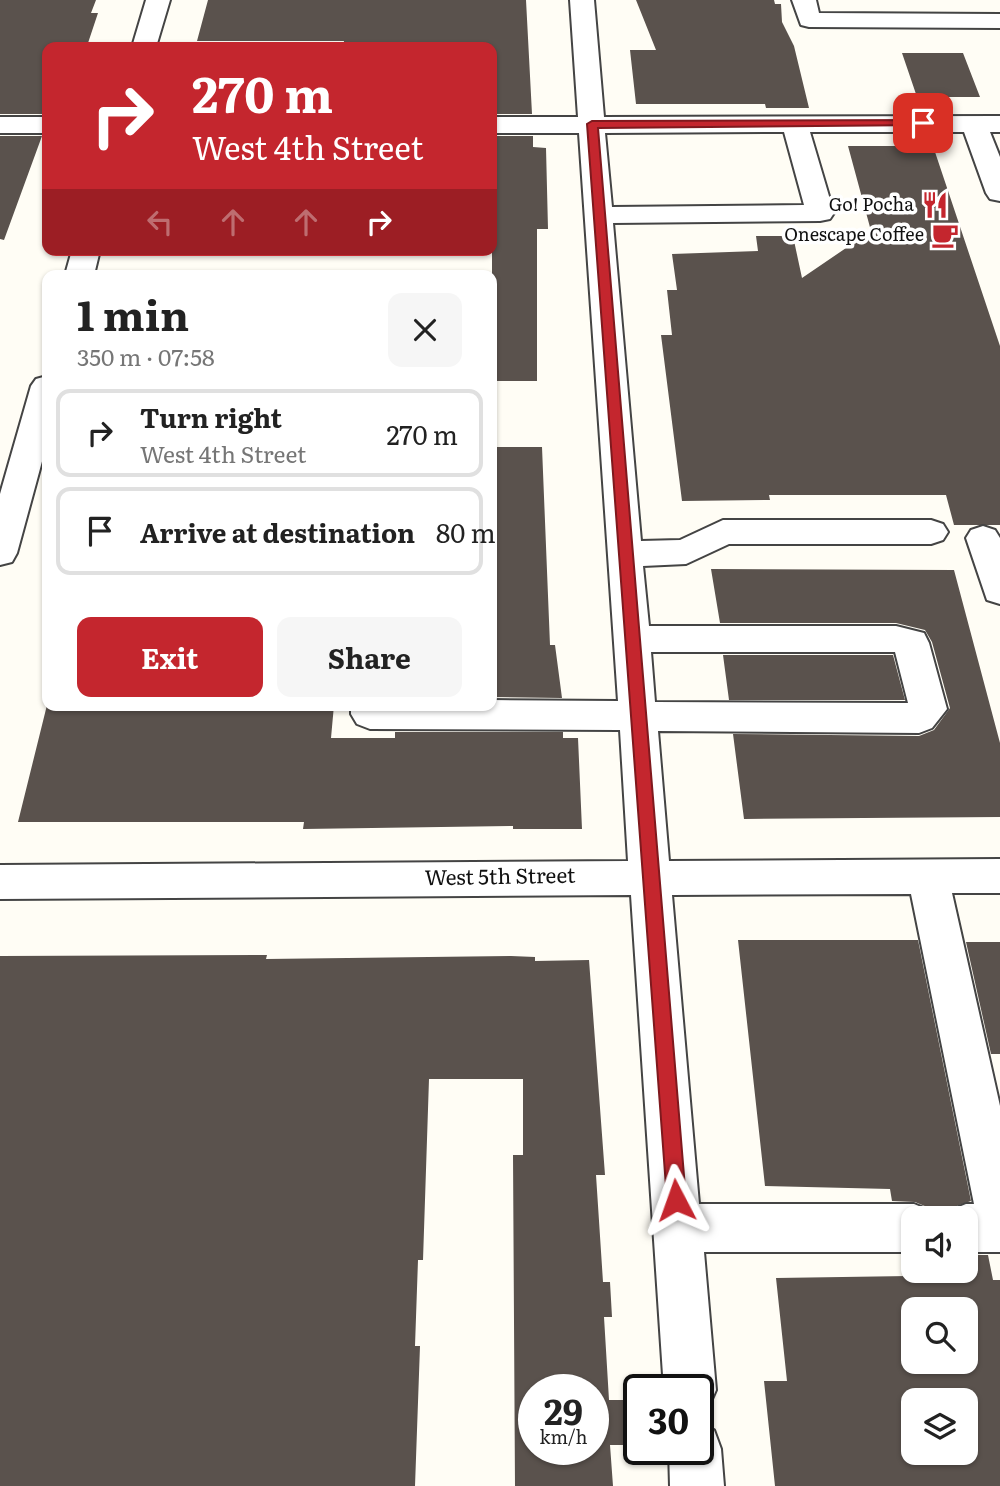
<!DOCTYPE html>
<html lang="en">
<head>
<meta charset="utf-8">
<style>
  body { margin:0; font-family:Literata,serif; background:#f6f6f6; color:#222; height:100vh; display:flex; flex-direction:column; font-size:26px; white-space:nowrap }
  * { box-sizing:border-box; margin:0 }
  p { font-size:23px; color:#767676 }
  .icon { flex:none; width:38px; height:38px; fill:none; stroke:currentColor; stroke-width:2; stroke-linecap:round; stroke-linejoin:round }
  .map { position:relative; flex:1; overflow:hidden }
  .drawer { position:absolute; left:42px; top:270px; width:455px; height:441px; display:flex; flex-direction:column; background:#fff; border-radius:14px; box-shadow:0 2px 5px #0004 }
  .drawer>* { flex:none }
  .banner { position:absolute; left:42px; top:42px; width:455px; height:214px; border-radius:14px; box-shadow:0 2px 5px #0004; background:#c4262e; color:#fff; overflow:hidden }
  .controls { position:absolute; left:901px; top:1206px; display:grid; gap:14px }
  .controls a { display:grid; place-items:center; width:77px; height:77px; border-radius:14px; background:#fff; box-shadow:0 2px 5px #0004; font-size:35px }
  .speed { position:absolute; left:518px; top:1374px; display:flex; gap:14px; font-size:35px; font-weight:700; text-align:center }
  .speed>* { display:grid; place-content:center; width:91px; height:91px; border-radius:50%; background:#fff; box-shadow:0 2px 5px #0004; line-height:1 }
  .speed small { font-size:18px; font-weight:400 }
  .speed .limit { border:4px solid #111; border-radius:10px; background:#fff; color:#111 }
  .pin { position:absolute; display:grid; place-items:center; width:60px; height:60px; color:#fff; margin:-30px; border-radius:14px; box-shadow:0 4px 10px #0006 }
  .me { position:absolute; width:77px; margin:-38px; rotate:356deg; stroke-linejoin:round; filter:drop-shadow(0 0 5px #0008) }
  .turn { display:flex; align-items:center; gap:24px; height:147px; padding:0 35px; font-size:32px }
  .turn .icon { width:91px; height:91px; stroke-width:2.5 }
  .turn b { display:block; font-size:49px; line-height:60px }
  .lanes { display:flex; align-items:center; height:66px; padding:0 35px; background:#0003; justify-content:center; gap:35px; direction:ltr }
  .lanes .off { opacity:.35 }
  .round { display:grid; place-items:center; flex:none; width:74px; height:74px; border-radius:14px; background:#f6f6f6 }
  .summary { display:flex; align-items:center; justify-content:space-between; height:119px; padding:0 35px }
  h1 { font-size:42px; font-weight:700; line-height:52px }
  .action { display:flex; gap:14px; margin-top:auto; padding:14px 35px }
  .action a { flex:1; height:80px; border-radius:14px; background:#c4262e; color:#fff; font-size:28px; font-weight:700; line-height:80px; text-align:center }
  .action a+a { background:#f6f6f6; color:#222 }
  ul { padding:0; list-style:none }
  li { display:flex; align-items:center; gap:21px; height:88px; margin:0 14px 10px; padding:0 21px; border:4px solid #e0e0e0; border-radius:14px }
  li div { flex:1 }
  li b { display:block; font-size:26px }
  li em { font-style:normal }
  .map>svg:first-child { display:block }
  .building { fill:#5a524d; fill-rule:evenodd }
  .lines { fill:none; stroke-linecap:round; stroke-linejoin:round }
  .minor-casing { stroke:#444; stroke-width:4 }
  .minor { fill:#fff; fill-rule:evenodd }
  .route { fill:#c4262e; stroke:#7f191e; stroke-width:2 }
  .labels { text-anchor:middle; stroke-width:7; stroke-linejoin:round; paint-order:stroke }
  .far-poi-label { font-size:18px; fill:#111; stroke:#fff; text-anchor:end }
  .street-label { font-size:21px; fill:#111; stroke:#fff }
</style>
</head>
<body>
<div class="map">
<svg width="1000" height="1486" viewBox="0 0 1000 1486">
  <rect width="100%" height="100%" fill="#fffdf5"/>
  <!-- building -->
  <path class="building" d="M0 0H96L91 13H98L87 46 47 47V114H0Z
    M208 0H526L532 114H492V47H343L344 41H197Z
    M636 0H774L775 4H781L782 22 794 46 809 108H766L765 104H636L630 50H656Z
    M902 53H963L980 97H917Z
    M0 136H42L4 240 0 239Z
    M492 136H533V147L546 148 548 229H537V381H492Z
    M848 146H933L1000 346V525H954L946 495H769L770 500 682 501 661 335H672L667 290H677L672 254 758 251 756 236H793L802 278 871 231Z
    M492 447H542L550 645H555L562 698 492 697Z
    M711 569 954 570 1000 743V817L744 819 733 734 919 736 934 730 950 708 932 642 925 630 896 623H720Z
    M723 655H893L905 700H729Z
    M47 705H334L331 738H395V732H563V738H578L582 829H513V826L303 829 304 822H18Z
    M738 940H918L971 1201 948 1209 944 1218H936L932 1209 915 1202 892 1201 890 1189 765 1186Z
    M966 942H1000V1054H991Z
    M267 955 266 959 511 956 535 957V961L589 960 605 1175H596L603 1282H610L612 1317H604L609 1400H631L633 1445H610L613 1486H515L513 1155H523V1079H429L423 1260H418L415 1346H420L415 1486H0V956ZM534 1390H593V1449H534Z
    M905 1255H914V1270H966V1255H988L993 1280H1000V1486H775L764 1381H787L776 1278 909 1276ZM914 1309H966V1362H914ZM914 1400H966V1452H914Z"/>
  <g class="lines">
    <defs>
      <path id="minor" d="M146 0H170L156 47H132Z
        M570 0H594L604 117 1000 116V132H990L1000 157V201L990 199 986 193 964 132H810L834 213 830 219 820 221 613 223 641 541 680 540 723 520H931L943 524 948 532 943 540 931 544H729L686 564 643 566 649 626H896L924 633 929 643 947 709 932 728 919 733 658 731 669 861 1000 859V893H952L1000 1106V1252H966V1218H946L949 1211 966 1204H974L911 894 672 895 699 1204H914L931 1211 934 1218H914V1252H704L716 1390 708 1408 698 1412V1390H664L631 895 0 899V865L628 861 620 730 370 729 357 724 351 714V705H492V700L618 701 579 133H492V117H578ZM784 132 804 205 612 207 605 133ZM651 652H895L908 703 655 702Z
        M792 0H816L819 13 1000 14V28L809 27 801 25Z
        M0 117H47V133H0Z
        M72 250H100L94 275H65Z
        M47 376V443L17 553 12 562 0 565V494L31 386 36 379Z
        M983 526 995 530 1000 538V604L987 600 966 538 971 530Z
        M698 1424 714 1430 721 1449 724 1486H670L669 1449H698Z"/>
    </defs>
    <!-- minor casing -->
    <use href="#minor" class="minor-casing"/>
    <!-- minor -->
    <use href="#minor" class="minor"/>
  </g>
  <!-- route -->
  <path class="route" d="M923 120 927 121V125L598 128 686 1200 683 1207 676 1210 669 1207 667 1200 587 124 592 121Z"/>
  <!-- icons -->
  <defs>
    <symbol id="restaurant-bare" viewBox="-9 -9 18 18"><path d="M-5-6h1v4h1v-4h1v4h1v-4h1v5L-1.5 .5V6h-2V.5L-5-1ZM5-6V6H3V1.5H1.5Q1.5-4 5-6Z" fill="#c4262e" stroke="#fff" stroke-width="2.5" paint-order="stroke"/></symbol>
    <symbol id="cafe-bare" viewBox="-9 -9 18 18"><path d="M-5.5-4.5H6V0H3Q3 3.5 0 3.5H-2.5Q-5.5 3.5-5.5 0ZM3-3.2v2h1.7v-2ZM-6 4.5H4V6H-6Z" fill="#c4262e" stroke="#fff" stroke-width="2.5" paint-order="stroke"/></symbol>
  </defs>
  <g fill-rule="evenodd">
    <use href="#restaurant-bare" x="916" y="186" width="38" height="38"/>
    <use href="#cafe-bare" x="926" y="216" width="38" height="38"/>
  </g>
  <g class="labels">
    <!-- far-poi labels -->
    <g class="far-poi-label">
      <text x="914" y="211">Go! Pocha</text>
      <text x="924" y="241">Onescape Coffee</text>
    </g>
    <!-- street labels -->
    <g class="street-label">
      <text transform="translate(500 877) rotate(-1)" y="7">West 5th Street</text>
    </g>
  </g>
</svg>
<div class="controls">
<a><svg class="icon" aria-label="sound" viewBox="0 0 24 24"><path d="M4 9h4l5-4v14l-5-4H4zM17 9q2 3 0 6"/></svg></a>
<a><svg class="icon" aria-label="search" viewBox="0 0 24 24"><circle cx="10" cy="10" r="6"/><path d="M15 15l6 6"/></svg></a>
<a><svg class="icon" aria-label="layers" viewBox="0 0 24 24"><path d="M12 4l9 5-9 5-9-5zM3 14l9 5 9-5"/></svg></a>
</div>
<div class="speed"><div>29<small>km/h</small></div><div class="limit">30</div></div>
<div class="pin" style="left:923px;top:123px;background:#d93025"><svg class="icon" aria-label="arrive" viewBox="0 0 24 24"><path d="M6 21V4h12l-3 4 3 4H6"/></svg></div>
<svg class="me" style="left:676px;top:1200px" viewBox="-20 -20 40 40"><path d="M0-17L14 15 0 8-14 15z" fill="#c4262e" stroke="#fff" stroke-width="4"/></svg>
<div class="banner">
<div class="turn"><svg class="icon" aria-label="right" viewBox="0 0 24 24"><path d="M7 20v-9h11M14 6l5 5-5 5"/></svg><div><b>270 m</b>West 4th Street</div></div>
<div class="lanes"><svg class="icon off" aria-label="left" viewBox="0 0 24 24"><path d="M17 20v-9H6M10 6l-5 5 5 5"/></svg><svg class="icon off" aria-label="ahead" viewBox="0 0 24 24"><path d="M12 20V5M6 11l6-6 6 6"/></svg><svg class="icon off" aria-label="ahead" viewBox="0 0 24 24"><path d="M12 20V5M6 11l6-6 6 6"/></svg><svg class="icon" aria-label="right" viewBox="0 0 24 24"><path d="M7 20v-9h11M14 6l5 5-5 5"/></svg></div>
</div>
<section class="drawer">
<div class="summary"><div><h1>1 min</h1><p>350 m · 07:58</p></div><a class="round"><svg class="icon" aria-label="close" viewBox="0 0 24 24"><path d="M6 6l12 12M18 6L6 18"/></svg></a></div>
<ul>
<li><svg class="icon" aria-label="right" viewBox="0 0 24 24"><path d="M7 20v-9h11M14 6l5 5-5 5"/></svg><div><b>Turn right</b><p>West 4th Street</p></div><em>270 m</em></li>
<li><svg class="icon" aria-label="arrive" viewBox="0 0 24 24"><path d="M6 21V4h12l-3 4 3 4H6"/></svg><div><b>Arrive at destination</b></div><em>80 m</em></li>
</ul>
<div class="action"><a>Exit</a><a>Share</a></div>
</section>
</div>
</body>
</html>
